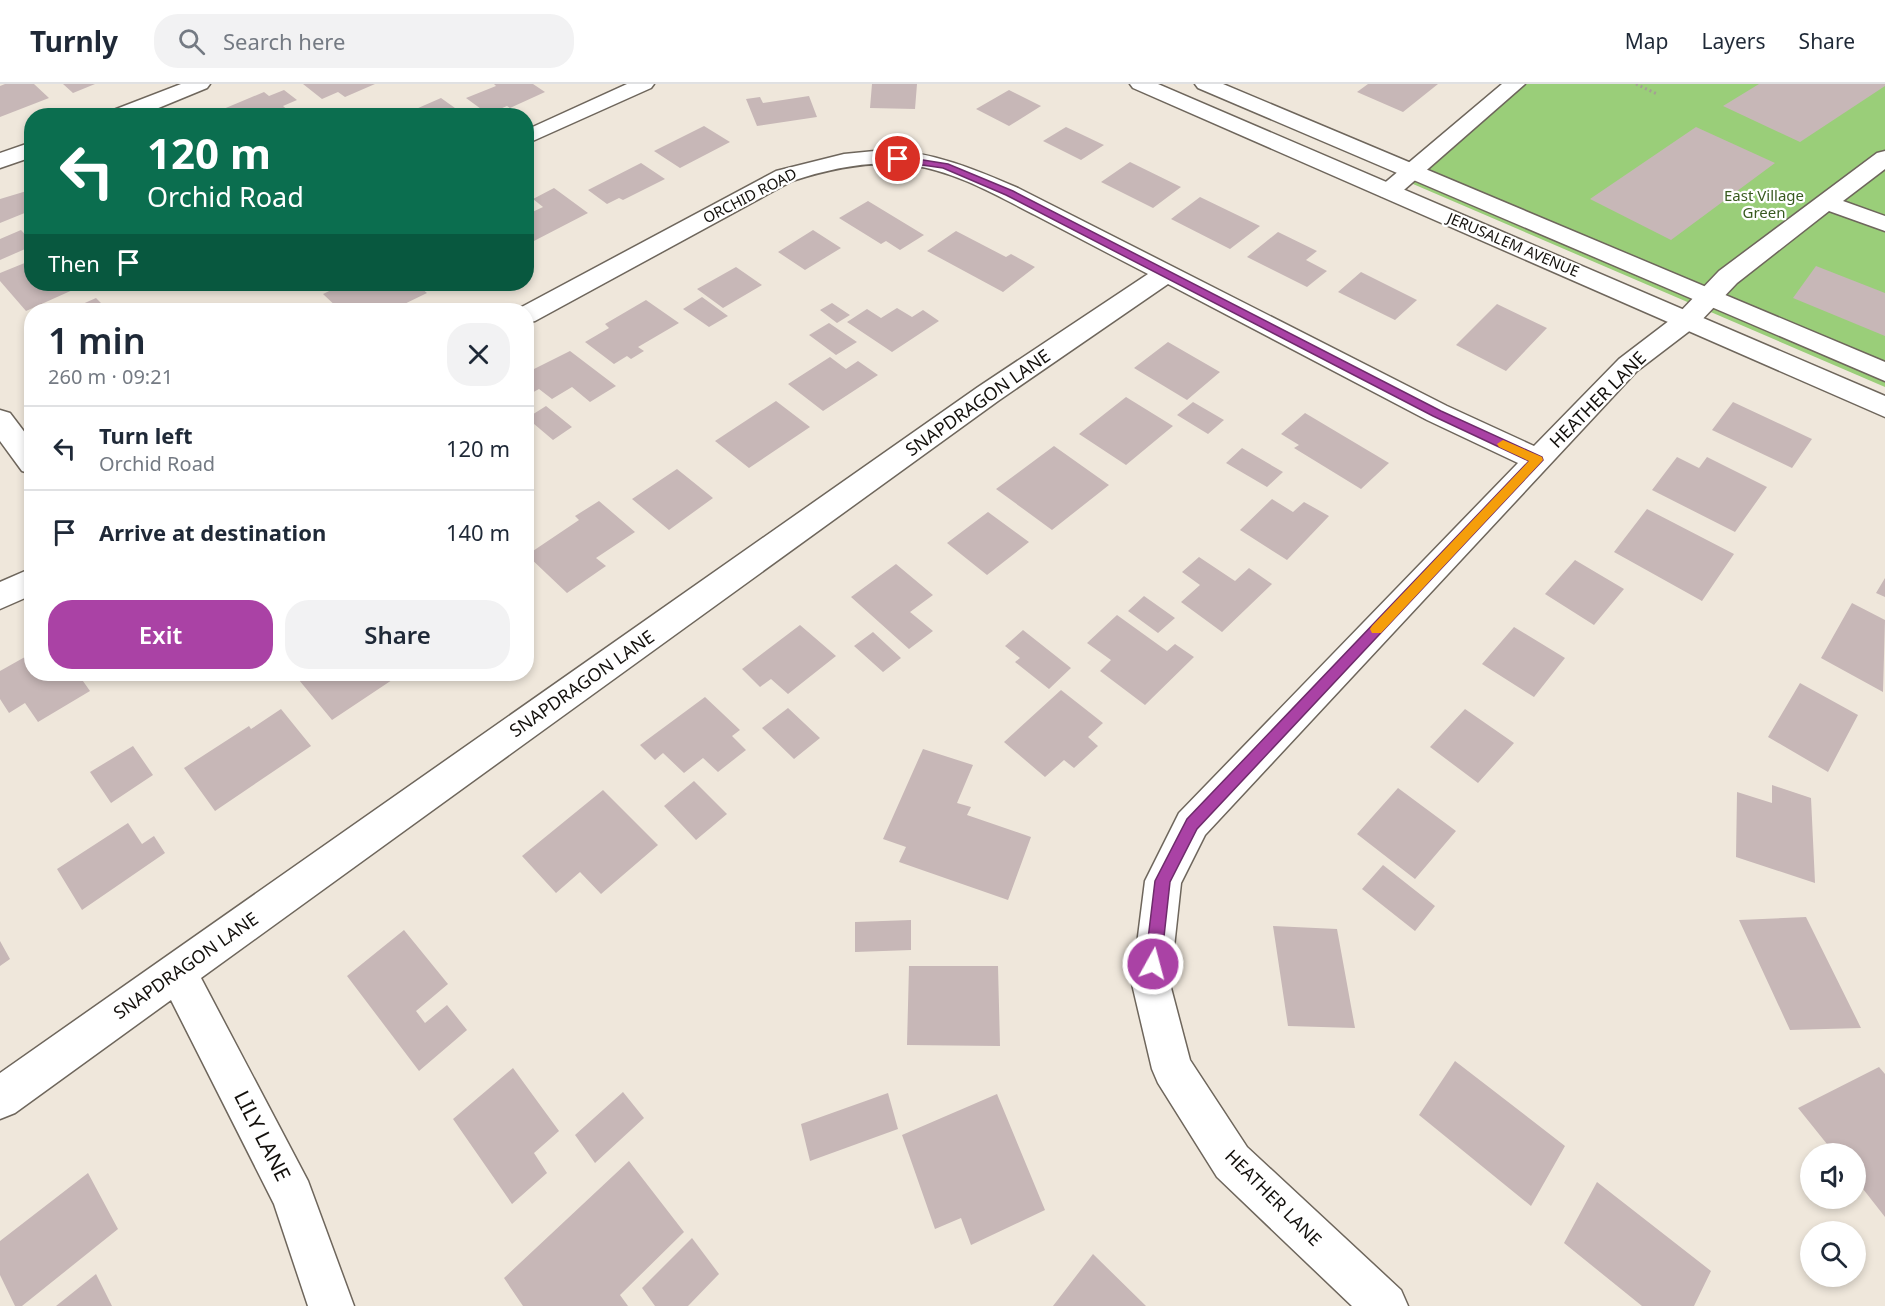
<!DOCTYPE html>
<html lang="en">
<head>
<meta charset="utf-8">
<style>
  body { margin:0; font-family:"Noto Sans",sans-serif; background:#f2f2f3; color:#1f2937; height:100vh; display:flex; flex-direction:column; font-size:22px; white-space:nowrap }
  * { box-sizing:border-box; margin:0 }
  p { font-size:20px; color:#747a83 }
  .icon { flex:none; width:33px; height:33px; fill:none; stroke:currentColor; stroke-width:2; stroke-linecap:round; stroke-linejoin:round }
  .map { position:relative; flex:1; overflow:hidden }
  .panel { position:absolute; left:24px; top:219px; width:510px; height:378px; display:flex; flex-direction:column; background:#fff; border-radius:24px; box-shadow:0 3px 9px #0003 }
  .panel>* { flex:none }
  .top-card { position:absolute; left:24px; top:24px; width:510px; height:183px; border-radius:24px; box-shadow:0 3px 9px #0003; background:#0b6e4f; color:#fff; overflow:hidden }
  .controls { position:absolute; left:1800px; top:1059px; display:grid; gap:12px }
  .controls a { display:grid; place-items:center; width:66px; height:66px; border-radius:50%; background:#fff; box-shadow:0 3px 9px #0003; font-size:30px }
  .pin { position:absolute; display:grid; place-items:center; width:51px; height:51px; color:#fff; margin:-26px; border:3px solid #fff; border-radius:50%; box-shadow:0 2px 6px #0007 }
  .me { position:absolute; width:66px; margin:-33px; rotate:7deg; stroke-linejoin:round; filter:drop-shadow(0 0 4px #0008) }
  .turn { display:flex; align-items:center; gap:21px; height:126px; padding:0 24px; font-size:27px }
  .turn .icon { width:78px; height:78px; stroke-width:2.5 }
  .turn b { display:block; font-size:42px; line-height:51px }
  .then { display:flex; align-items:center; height:57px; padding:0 24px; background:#0003; gap:12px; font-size:22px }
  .round { display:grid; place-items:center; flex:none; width:63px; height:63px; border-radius:24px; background:#f2f2f3 }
  .head { display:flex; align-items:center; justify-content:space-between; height:102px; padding:0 24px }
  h1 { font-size:36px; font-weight:600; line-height:45px }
  .primary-button { display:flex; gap:12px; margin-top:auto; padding:12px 24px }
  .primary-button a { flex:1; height:69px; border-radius:24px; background:#aa42a5; color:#fff; font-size:24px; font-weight:600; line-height:69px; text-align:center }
  .primary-button a+a { background:#f2f2f3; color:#1f2937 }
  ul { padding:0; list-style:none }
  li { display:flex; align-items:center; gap:18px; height:84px; padding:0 24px; border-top:2px solid #e0e1e3 }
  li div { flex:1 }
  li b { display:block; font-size:22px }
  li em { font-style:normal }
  header { display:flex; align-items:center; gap:36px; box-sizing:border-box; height:84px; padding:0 30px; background:#fff; border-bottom:2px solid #e0e1e3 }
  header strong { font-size:28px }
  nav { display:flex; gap:33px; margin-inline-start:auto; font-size:21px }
  .search { width:420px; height:54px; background:#f2f2f3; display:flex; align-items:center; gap:15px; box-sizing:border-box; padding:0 21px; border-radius:24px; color:#747a83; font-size:22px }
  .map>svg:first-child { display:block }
  .green { fill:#9ace79 }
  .building { fill:#c7b7b7 }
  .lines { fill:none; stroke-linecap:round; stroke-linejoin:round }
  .minor-casing { stroke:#6e665c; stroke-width:3 }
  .major-casing { stroke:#6e665c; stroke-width:3 }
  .path { stroke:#a59e95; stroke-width:3; stroke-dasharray:2 3; stroke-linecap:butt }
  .minor { fill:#fff; fill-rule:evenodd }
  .major { fill:#fff; fill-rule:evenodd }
  .route { fill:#aa42a5; stroke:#6e2b6b; stroke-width:1.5 }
  .slow { fill:#f59e0b }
  .labels { text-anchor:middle; stroke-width:4.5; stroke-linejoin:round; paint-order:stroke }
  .far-street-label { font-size:15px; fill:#13100c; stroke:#fff }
  .far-park-label { font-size:15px; fill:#385a1f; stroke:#fff }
  .street-label { font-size:18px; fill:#13100c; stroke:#fff }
  .near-street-label { font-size:21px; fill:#13100c; stroke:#fff }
</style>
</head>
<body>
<header>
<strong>Turnly</strong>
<div class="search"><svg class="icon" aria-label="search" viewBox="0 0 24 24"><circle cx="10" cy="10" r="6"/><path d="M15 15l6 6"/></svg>Search here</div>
<nav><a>Map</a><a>Layers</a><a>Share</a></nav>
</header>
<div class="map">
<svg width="1885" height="1222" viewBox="0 0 1885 1222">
  <rect width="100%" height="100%" fill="#efe7db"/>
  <!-- green -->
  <path class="green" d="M1518 0H1885V303L1406 97Z"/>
  <!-- building -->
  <path class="building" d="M5 0H34L49 14 0 33V2Z
    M63 0H95L73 9Z
    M303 0H375L345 13 338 8 322 15Z
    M494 0H533L545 8 510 24 507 22 488 30 466 14 496 2Z
    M872 0H917L915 25 870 24Z
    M1368 0H1438L1403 28 1357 8Z
    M1759 0H1885V2L1800 58 1723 22Z
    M284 6 297 16 283 22 291 29 286 32H227L221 26 264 8 269 12Z
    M1009 6 1041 22 1009 42 976 25Z
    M809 12 817 33 757 42 746 15 760 13 763 19Z
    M441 14 462 29 457 32H400Z
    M704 42 730 58 680 84 654 67Z
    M1066 43 1104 61 1081 76 1043 57Z
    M1696 43 1775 79 1671 156 1590 115Z
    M1130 78 1181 103 1153 124 1101 98Z
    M641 79 665 95 623 116 619 114 607 120 588 106Z
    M554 104 588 129 532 158 526 154V131L543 123 533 115Z
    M30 106 32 126 0 139V115Z
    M1200 113 1260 142 1230 165 1171 135Z
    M868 117 924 151 900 166 886 157 881 160 839 134Z
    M21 146 32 158V162L0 176V155Z
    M813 146 841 164 805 186 778 168Z
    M956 147 1006 173 1011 170 1035 183 1003 208 927 167Z
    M1278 148 1317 167 1306 176 1327 187 1307 203 1247 173Z
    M32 176V200H86L26 227 0 197V189Z
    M1816 182 1885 209V252L1793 214Z
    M736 183 762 201 723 224 697 205Z
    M1361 188 1417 216 1395 236 1338 208Z
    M344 200H416L427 209 392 226H340L323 210Z
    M702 213 728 232 709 243 683 225Z
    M96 214 108 226H69Z
    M646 216 679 239 638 263 644 267 631 275 627 272 614 280 585 258 609 244 605 240Z
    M832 219 850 231 837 239 820 226Z
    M1497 220 1547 244 1506 287 1456 261Z
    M897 224 912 233 923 226 939 237 892 268 847 238 867 225 881 234Z
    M829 239 857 258 836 271 809 251Z
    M1168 258 1220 288 1187 316 1134 284Z
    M570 267 616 302 590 318 572 303 552 315 539 305 528 311 526 309V289Z
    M830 273 846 285 858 277 878 291 823 327 788 300Z
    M1126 313 1173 342 1126 381 1079 350Z
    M776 317 810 343 749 384 715 357Z
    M1193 318 1224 336 1208 350 1177 331Z
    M1733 318 1812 355 1792 384 1712 346Z
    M546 322 572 343 553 356 527 334Z
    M1305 329 1389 379 1361 405 1294 364 1299 361 1281 350Z
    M1054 362 1109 401 1052 446 996 405Z
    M1242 364 1283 388 1267 403 1226 379Z
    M1677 373 1699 384 1707 373 1767 403 1735 448 1652 406Z
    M677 385 713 414 669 446 632 415Z
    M1272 415 1293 428 1304 418 1329 432 1287 476 1240 446Z
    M599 417 635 448 596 474 606 482 567 509 527 471 579 436 575 432Z
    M1647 425 1734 470 1702 517 1614 468Z
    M988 428 1029 458 987 491 947 459Z
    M1199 473 1235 497 1249 484 1272 500 1222 548 1181 518 1200 501 1182 488Z
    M1575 476 1624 505 1594 541 1545 510Z
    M896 480 933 511 910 528 933 547 909 565 851 513Z
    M1885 494V513L1876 509Z
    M1144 512 1175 534 1158 549 1128 527Z
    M1852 519 1885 536 1883 608 1821 574Z
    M1117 531 1167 567 1175 560 1194 573 1145 621 1100 587 1111 576 1087 559Z
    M800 541 836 572 788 610 771 595 760 603 742 585Z
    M1514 543 1565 574 1534 613 1482 580Z
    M1023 546 1071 584 1049 605 1015 578 1020 574 1005 562Z
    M873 548 901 574 883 588 854 562Z
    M32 569V590H78L90 607 38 638 25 619 9 629 0 615V587Z
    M309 590H386L392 596 332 636 299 596Z
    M1800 599 1858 631 1828 688 1768 653Z
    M1061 606 1103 639 1088 653 1098 662 1074 684 1064 676 1045 693 1004 658Z
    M705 613 740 646 732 652 746 666 718 688 703 674 684 689 663 669 655 676 640 661Z
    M788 624 820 654 794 675 762 644Z
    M281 625 311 662 215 727 184 684 249 642 251 645Z
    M1465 625 1514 659 1478 699 1430 663Z
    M133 662 153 691 111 719 90 688Z
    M923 665 973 681 957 719 971 723 967 731 1031 753 1008 816 899 778 906 763 883 755Z
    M694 697 727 730 696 756 664 722Z
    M1772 701 1811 714 1815 799 1736 773 1737 708 1772 719Z
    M1398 704 1456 747 1415 795 1357 750Z
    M603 706 658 761 601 810 580 788 556 809 522 772Z
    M128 739 142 760 154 752 165 769 82 826 57 785Z
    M1383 781 1435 822 1415 847 1362 805Z
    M1806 833 1861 944 1790 946 1739 836Z
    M911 836V866L855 868V838Z
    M1273 842 1337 845 1355 944 1288 942Z
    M404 846 448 900 416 927 425 939 447 921 467 946 419 987 347 892Z
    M0 857 10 875 0 882Z
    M909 882H998L1000 962 907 961Z
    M1455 977 1565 1062 1531 1122 1419 1031Z
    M1879 983 1885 990V1133L1856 1096V1070H1835L1798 1024Z
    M513 984 559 1047 534 1069 547 1089 512 1120 453 1035Z
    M623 1008 644 1034 595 1079 575 1051Z
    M888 1009 898 1045 810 1077 801 1040Z
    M997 1010 1045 1126 971 1161 961 1134 935 1145 902 1051Z
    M629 1077 684 1148 620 1211 628 1222H523L504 1194Z
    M88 1089 118 1145 22 1222H15L0 1191V1157Z
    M1597 1098 1711 1187 1694 1222H1642L1564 1159Z
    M692 1154 719 1190 688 1222H655L642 1204Z
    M1093 1170 1146 1222H1053Z
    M96 1190 112 1222H56Z"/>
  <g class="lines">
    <defs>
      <path id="minor" d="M181 0H210L207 4 139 32H109L111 27Z
        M627 0H654L651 4 526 60V46Z
        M1502 0H1525L1397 112 1389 114 1381 112 1378 107 1381 102Z
        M32 58V73L0 84V69Z
        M885 66C934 68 974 85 1018 104L1447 322 1534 362 1619 275 1678 230 1719 187 1877 69 1885 67V85L1843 117 1885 132V147L1829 127 1737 199 1696 242 1637 287 1205 751 1181 799 1170 900 1190 976 1247 1063 1401 1206 1408 1222H1352L1217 1093 1158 999 1152 985 1132 900 1145 797 1179 729 1518 379 1427 336 1168 200 998 317 201 894 308 1097 354 1222H308L274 1120 171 916 15 1029 0 1035V989L978 303 1148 190C1111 171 1073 151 1035 131 996 111 953 86 909 81 869 76 829 85 792 97L535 237 526 239V226H516L776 87 844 70Z
        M0 326 10 329 32 358V390L22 387 0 357Z
        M32 484V511L0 525V498Z"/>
      <path id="major" d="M1130 0H1158L1885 312V333L1133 4Z
        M1195 0H1223L1885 278V297L1198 4Z"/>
    </defs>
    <!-- minor casing -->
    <use href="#minor" class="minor-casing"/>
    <!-- major casing -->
    <use href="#major" class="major-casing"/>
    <!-- path -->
    <path class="path" d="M1636 0 1657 10"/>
    <!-- minor -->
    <use href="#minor" class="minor"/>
    <!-- major -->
    <use href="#major" class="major"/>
  </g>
  <!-- route -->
  <path class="route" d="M898 72 948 80 1013 107 1441 327 1542 373 1543 376 1197 745 1170 798 1161 880 1159 885 1153 887 1148 885 1145 880 1155 797 1187 735 1529 377 1433 332 1006 111 943 84 895 77V73Z"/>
  <!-- slow -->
  <path class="slow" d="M1503 356 1542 373 1543 376 1381 549H1372L1370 545 1372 542 1529 377 1499 363 1497 360Z"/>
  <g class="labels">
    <!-- far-street labels -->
    <g class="far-street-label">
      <text transform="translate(750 112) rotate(-27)" y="5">ORCHID ROAD</text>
      <text transform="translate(1513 161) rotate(23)" y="5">JERUSALEM AVENUE</text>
    </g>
    <!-- far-park labels -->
    <g class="far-park-label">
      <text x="1764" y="117">East Village<tspan x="1764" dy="17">Green</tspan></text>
    </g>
    <!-- street labels -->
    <g class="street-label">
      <text transform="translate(1598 316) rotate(-45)" y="6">HEATHER LANE</text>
      <text transform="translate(978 319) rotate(-35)" y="6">SNAPDRAGON LANE</text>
      <text transform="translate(582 600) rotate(-35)" y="6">SNAPDRAGON LANE</text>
      <text transform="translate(186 882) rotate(-35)" y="6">SNAPDRAGON LANE</text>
      <text transform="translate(1273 1114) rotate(45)" y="6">HEATHER LANE</text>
    </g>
    <!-- near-street labels -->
    <g class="near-street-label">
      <text transform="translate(262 1052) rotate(63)" y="7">LILY LANE</text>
    </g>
  </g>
</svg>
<div class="controls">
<a><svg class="icon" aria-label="sound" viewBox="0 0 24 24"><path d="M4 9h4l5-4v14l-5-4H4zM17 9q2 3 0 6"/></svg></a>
<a><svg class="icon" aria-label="search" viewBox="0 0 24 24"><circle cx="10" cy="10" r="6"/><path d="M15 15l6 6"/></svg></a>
</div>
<div class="pin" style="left:898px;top:75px;background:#d93025"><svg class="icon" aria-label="arrive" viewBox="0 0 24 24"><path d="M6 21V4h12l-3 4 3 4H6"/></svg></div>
<svg class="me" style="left:1153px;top:880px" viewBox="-20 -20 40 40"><circle r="17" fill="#aa42a5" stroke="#fff" stroke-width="3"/><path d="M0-11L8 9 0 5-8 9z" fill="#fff"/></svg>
<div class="top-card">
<div class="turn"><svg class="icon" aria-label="left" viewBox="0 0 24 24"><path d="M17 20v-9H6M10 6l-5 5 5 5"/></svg><div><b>120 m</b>Orchid Road</div></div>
<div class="then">Then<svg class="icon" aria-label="arrive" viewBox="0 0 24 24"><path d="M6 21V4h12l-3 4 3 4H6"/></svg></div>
</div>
<section class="panel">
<div class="head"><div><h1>1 min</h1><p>260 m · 09:21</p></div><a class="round"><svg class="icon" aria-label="close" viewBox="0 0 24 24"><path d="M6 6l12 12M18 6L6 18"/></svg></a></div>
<ul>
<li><svg class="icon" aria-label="left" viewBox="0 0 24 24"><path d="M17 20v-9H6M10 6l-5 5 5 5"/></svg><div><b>Turn left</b><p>Orchid Road</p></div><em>120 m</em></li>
<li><svg class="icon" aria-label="arrive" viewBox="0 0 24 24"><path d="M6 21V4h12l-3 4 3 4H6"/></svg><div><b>Arrive at destination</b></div><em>140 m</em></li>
</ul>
<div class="primary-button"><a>Exit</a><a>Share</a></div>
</section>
</div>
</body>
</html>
